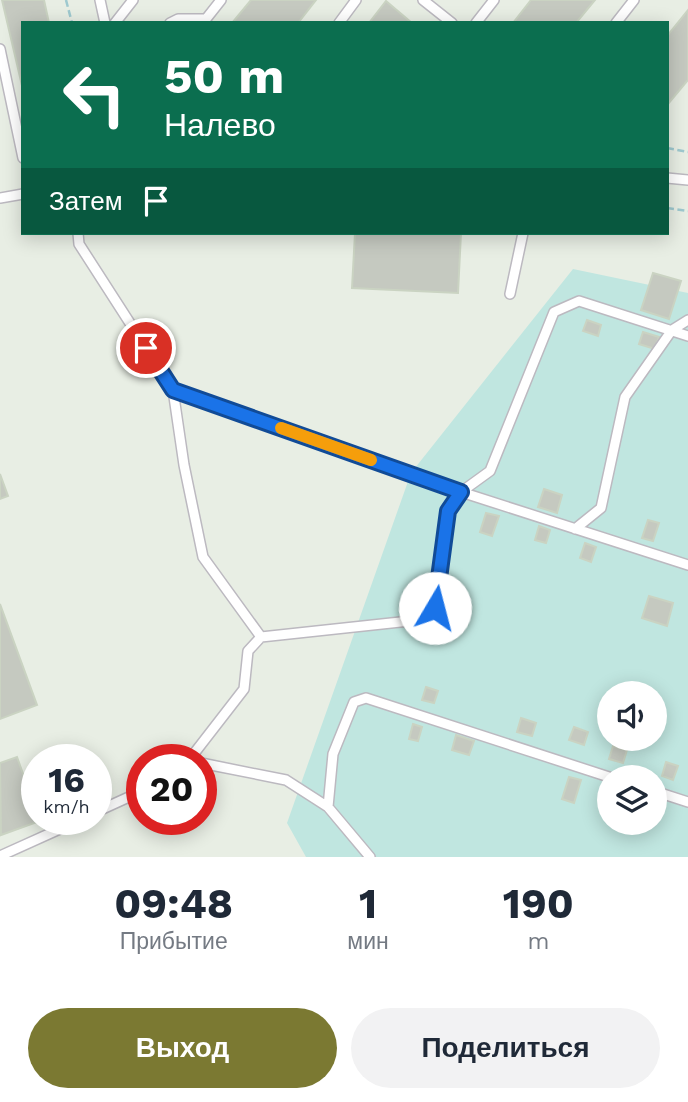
<!DOCTYPE html>
<html lang="ru">
<head>
<meta charset="utf-8">
<style>
  body { margin:0; font-family:"Work Sans",sans-serif; background:#f2f2f3; color:#1f2937; height:100vh; display:flex; flex-direction:column; font-size:26px; white-space:nowrap }
  * { box-sizing:border-box; margin:0 }
  p { font-size:23px; color:#747a83 }
  .icon { flex:none; width:38px; height:38px; fill:none; stroke:currentColor; stroke-width:2; stroke-linecap:round; stroke-linejoin:round }
  .map { position:relative; height:857px; overflow:hidden }
  .sheet { display:flex; flex-direction:column; background:#fff; flex:1 }
  .sheet>* { flex:none }
  .guide { position:absolute; left:21px; top:21px; width:648px; height:214px; border-radius:0px; box-shadow:0 4px 18px #0003; background:#0b6e4f; color:#fff; overflow:hidden }
  .tools { position:absolute; left:597px; top:681px; display:grid; gap:14px }
  .tools a { display:grid; place-items:center; width:70px; height:70px; border-radius:50%; background:#fff; box-shadow:0 4px 18px #0003; font-size:35px }
  .speed { position:absolute; left:21px; top:744px; display:flex; gap:14px; font-size:35px; font-weight:700; text-align:center }
  .speed>* { display:grid; place-content:center; width:91px; height:91px; border-radius:50%; background:#fff; box-shadow:0 4px 18px #0003; line-height:1 }
  .speed small { font-size:18px; font-weight:400 }
  .speed .limit { border:10px solid #d22; background:#fff; color:#111 }
  .pin { position:absolute; display:grid; place-items:center; width:60px; height:60px; color:#fff; margin:-30px; border:4px solid #fff; border-radius:50%; box-shadow:0 2px 7px #0007 }
  .me { position:absolute; width:77px; margin:-38px; rotate:8deg; stroke-linejoin:round; filter:drop-shadow(0 0 5px #0008) }
  .turn { display:flex; align-items:center; gap:24px; height:147px; padding:0 28px; font-size:32px }
  .turn .icon { width:91px; height:91px; stroke-width:2.5 }
  .turn b { display:block; font-size:49px; line-height:60px }
  .then { display:flex; align-items:center; height:66px; padding:0 28px; background:#0003; gap:14px; font-size:26px }
  .eta { display:flex; justify-content:space-evenly; align-items:center; height:119px; text-align:center }
  .eta b { font-size:42px; font-weight:700; line-height:49px }
  .primary-button { display:flex; gap:14px; margin-top:auto; padding:14px 28px }
  .primary-button a { flex:1; height:80px; border-radius:42px; background:#7b7932; color:#fff; font-size:28px; font-weight:700; line-height:80px; text-align:center }
  .primary-button a+a { background:#f2f2f3; color:#1f2937 }
  .map>svg:first-child { display:block }
  .green { fill:#c0e6e0; fill-rule:evenodd }
  .building { fill:#c5c9c0; stroke:#cad3c2; stroke-width:2 }
  .lines { fill:none; stroke-linecap:round; stroke-linejoin:round }
  .service-casing { stroke:#bcb9c0; stroke-width:12 }
  .path { stroke:#9ec9cf; stroke-width:2.5; stroke-dasharray:7 3.5; stroke-linecap:butt }
  .service { stroke:#fff; stroke-width:9 }
  .route-casing { stroke:#114b97; stroke-width:18 }
  .route { stroke:#1a73e8; stroke-width:12 }
  .slow { stroke:#f59e0b; stroke-width:12 }
</style>
</head>
<body>
<div class="map">
<svg width="688" height="857" viewBox="0 0 688 857">
  <rect width="100%" height="100%" fill="#e8eee4"/>
  <!-- green -->
  <path class="green" d="M573 269 688 293V857H306L287 823 411 473ZM609 693H654V738H609ZM609 777H654V822H609Z"/>
  <!-- building -->
  <path class="building" d="M2 0H44L49 23H23V90Z
    M251 0H316L298 23H232Z
    M531 0H595L576 23H513Z
    M386 1 412 23H369Z
    M688 10V80L668 104 667 36Z
    M355 233H461L458 293 352 288Z
    M653 273 681 281 669 319 641 310Z
    M587 320 601 325 598 336 583 331Z
    M643 332 659 337 655 349 639 344Z
    M0 474 8 496 0 499Z
    M544 489 562 495 557 513 538 507Z
    M486 513 499 516 492 536 480 532Z
    M648 520 659 523 653 541 642 538Z
    M539 526 550 530 546 543 535 540Z
    M585 543 596 547 591 562 580 558Z
    M649 596 673 603 667 626 642 618Z
    M0 604 37 705 0 719Z
    M426 687 438 691 434 703 422 700Z
    M521 718 536 723 532 736 517 732Z
    M413 724 422 727 418 741 409 739Z
    M574 727 588 732 584 745 569 740Z
    M456 735 474 741 469 755 452 750Z
    M613 746 627 750 623 763 609 759Z
    M17 757 40 821 1 835 0 763Z
    M666 762 678 766 673 780 662 776Z
    M569 777 581 780 574 803 562 799Z"/>
  <g class="lines">
    <defs>
      <path id="service" d="M100 0 105 23
        M423 0 452 23
        M115 23 133 0
        M170 23 178 19H206L221 0
        M339 23 356 0
        M476 23 494 0
        M616 23 634 0
        M0 49 23 158
        M667 178 688 180
        M0 198 23 194
        M78 233 79 244 173 390 184 465 203 557 261 637
        M510 294 523 233
        M173 390 461 492 490 471 554 312 579 301 688 336
        M575 529 601 508 625 397 672 330 688 320
        M189 760 244 689 248 651 261 637 419 620 429 616 435 608 448 511 461 492 688 565
        M201 763 286 780 328 807
        M654 791 688 802
        M96 812 142 791
        M0 856 82 819
        M370 857 328 807 333 754 354 702 366 698 609 777"/>
    </defs>
    <!-- service casing -->
    <use href="#service" class="service-casing"/>
    <!-- path -->
    <path class="path" d="M66 0 72 23
      M667 148 688 152
      M667 208 688 211"/>
    <!-- service -->
    <use href="#service" class="service"/>
  </g>
  <g class="lines">
    <defs>
      <path id="route" d="M146 348 173 390 461 492 448 511 435 608"/>
    </defs>
    <!-- route casing -->
    <use href="#route" class="route-casing"/>
    <!-- route -->
    <use href="#route" class="route"/>
    <!-- slow -->
    <path class="slow" d="M281 428 371 460"/>
  </g>
</svg>
<div class="tools">
<a><svg class="icon" aria-label="sound" viewBox="0 0 24 24"><path d="M4 9h4l5-4v14l-5-4H4zM17 9q2 3 0 6"/></svg></a>
<a><svg class="icon" aria-label="layers" viewBox="0 0 24 24"><path d="M12 4l9 5-9 5-9-5zM3 14l9 5 9-5"/></svg></a>
</div>
<div class="speed"><div>16<small>km/h</small></div><div class="limit">20</div></div>
<div class="pin" style="left:146px;top:348px;background:#d93025"><svg class="icon" aria-label="arrive" viewBox="0 0 24 24"><path d="M6 21V4h12l-3 4 3 4H6"/></svg></div>
<svg class="me" style="left:435px;top:608px" viewBox="-20 -20 40 40"><circle r="19" fill="#fff"/><path d="M0-13L10 11 0 6-10 11z" fill="#1a73e8"/></svg>
<div class="guide">
<div class="turn"><svg class="icon" aria-label="left" viewBox="0 0 24 24"><path d="M17 20v-9H6M10 6l-5 5 5 5"/></svg><div><b>50 m</b>Налево</div></div>
<div class="then">Затем<svg class="icon" aria-label="arrive" viewBox="0 0 24 24"><path d="M6 21V4h12l-3 4 3 4H6"/></svg></div>
</div>
</div>
<section class="sheet">
<div class="eta">
<div><b>09:48</b><p>Прибытие</p></div>
<div><b>1</b><p>мин</p></div>
<div><b>190</b><p>m</p></div>
</div>
<div class="primary-button"><a>Выход</a><a>Поделиться</a></div>
</section>
</body>
</html>
